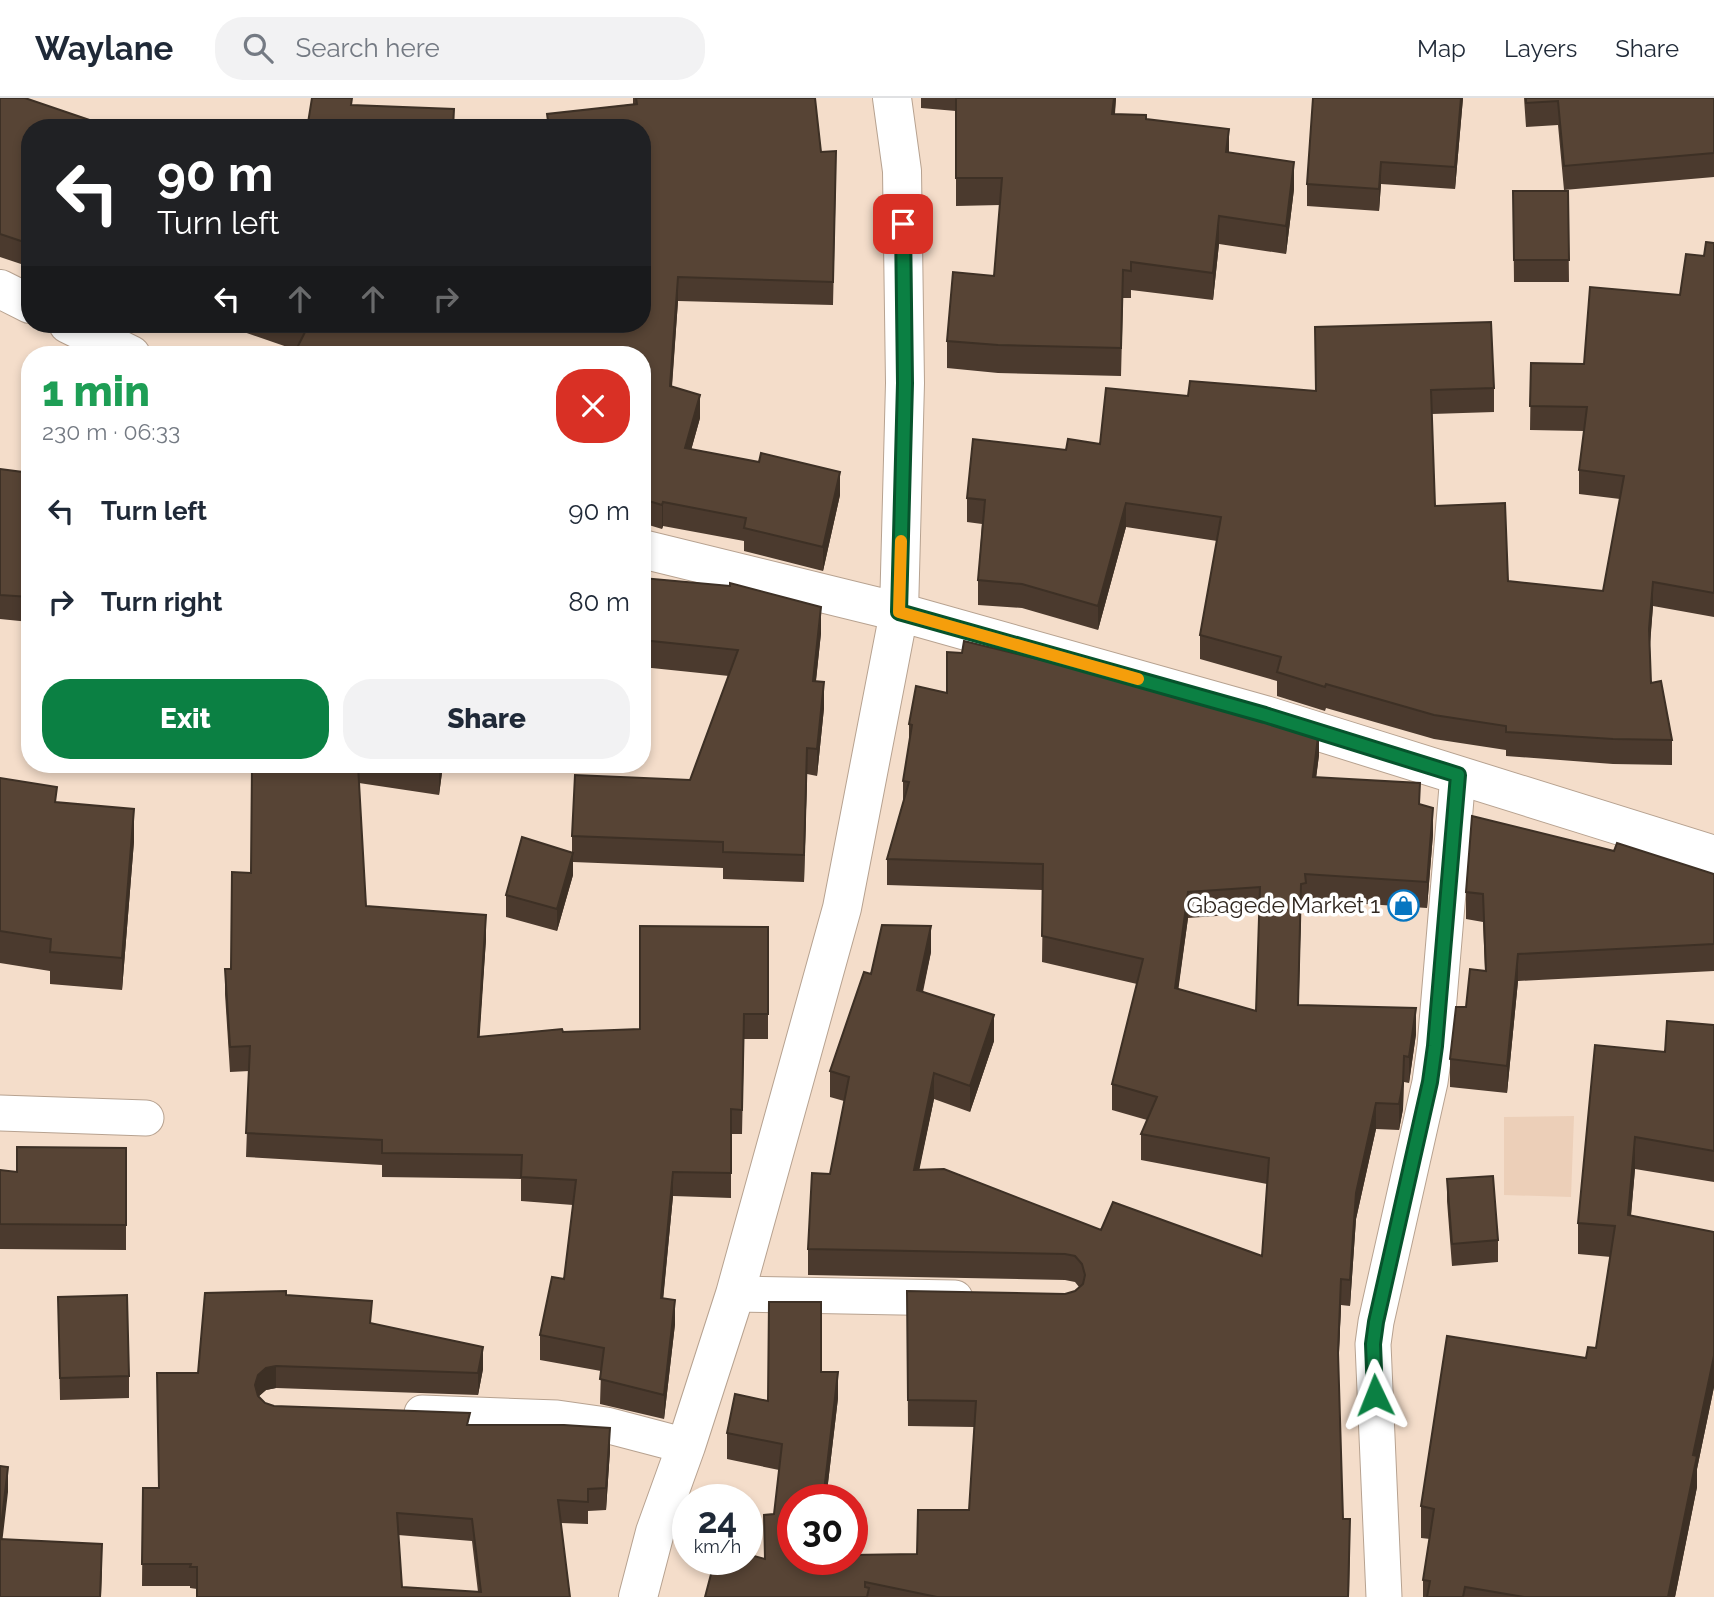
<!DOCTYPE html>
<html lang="en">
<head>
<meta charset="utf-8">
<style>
  body { margin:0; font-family:Raleway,sans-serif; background:#f2f2f3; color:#1f2937; height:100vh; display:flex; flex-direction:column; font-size:26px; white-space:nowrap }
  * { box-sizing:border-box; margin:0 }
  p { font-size:23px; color:#747a83 }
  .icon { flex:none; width:38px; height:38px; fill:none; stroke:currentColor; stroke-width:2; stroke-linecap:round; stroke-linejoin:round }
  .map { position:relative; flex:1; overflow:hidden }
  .side { position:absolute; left:21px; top:248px; width:630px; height:427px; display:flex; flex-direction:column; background:#fff; border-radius:28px; box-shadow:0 4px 10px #0003 }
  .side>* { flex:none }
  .hud { position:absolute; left:21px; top:21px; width:630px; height:214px; border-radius:28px; box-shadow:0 4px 10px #0003; background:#202124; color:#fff; overflow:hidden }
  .speed { position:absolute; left:672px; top:1386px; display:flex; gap:14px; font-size:35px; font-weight:700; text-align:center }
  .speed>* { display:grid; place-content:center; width:91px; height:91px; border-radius:50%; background:#fff; box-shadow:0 4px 10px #0003; line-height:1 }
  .speed small { font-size:18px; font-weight:400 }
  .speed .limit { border:10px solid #d22; background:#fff; color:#111 }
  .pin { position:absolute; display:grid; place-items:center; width:60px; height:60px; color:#fff; margin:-30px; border-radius:14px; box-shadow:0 4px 10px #0006 }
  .me { position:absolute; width:77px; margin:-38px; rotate:358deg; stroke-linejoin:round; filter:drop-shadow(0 0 5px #0008) }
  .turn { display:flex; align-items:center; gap:24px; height:147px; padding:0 21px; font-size:32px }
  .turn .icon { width:91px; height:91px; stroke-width:2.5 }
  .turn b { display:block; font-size:49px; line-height:60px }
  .lanes { display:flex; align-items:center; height:66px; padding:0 21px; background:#0003; justify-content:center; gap:35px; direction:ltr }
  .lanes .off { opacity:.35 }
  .round { display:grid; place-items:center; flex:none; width:74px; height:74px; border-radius:28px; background:#f2f2f3 }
  .head { display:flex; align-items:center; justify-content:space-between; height:119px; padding:0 21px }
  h1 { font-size:42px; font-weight:800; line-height:52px; color:#1e9e55 }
  .button { display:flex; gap:14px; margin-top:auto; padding:14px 21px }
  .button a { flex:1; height:80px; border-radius:28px; background:#0b8043; color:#fff; font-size:28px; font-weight:800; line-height:80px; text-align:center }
  .button a+a { background:#f2f2f3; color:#1f2937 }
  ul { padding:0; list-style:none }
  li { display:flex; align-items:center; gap:21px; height:91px; padding:0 21px }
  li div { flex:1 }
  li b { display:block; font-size:26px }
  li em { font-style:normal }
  header { display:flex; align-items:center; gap:42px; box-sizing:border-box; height:98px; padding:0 35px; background:#fff; border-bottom:2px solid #e0e1e3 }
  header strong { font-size:33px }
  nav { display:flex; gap:38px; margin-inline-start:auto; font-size:24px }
  .search { width:490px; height:63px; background:#f2f2f3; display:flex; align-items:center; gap:18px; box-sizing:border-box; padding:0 24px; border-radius:28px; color:#747a83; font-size:26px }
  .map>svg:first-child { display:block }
  .built { fill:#eccfb8 }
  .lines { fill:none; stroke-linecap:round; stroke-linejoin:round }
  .street-casing { stroke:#b7a290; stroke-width:37 }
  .secondary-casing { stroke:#b7a290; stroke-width:40 }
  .street { stroke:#fff; stroke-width:35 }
  .secondary { stroke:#fff; stroke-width:38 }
  .wall { fill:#4b3a2e; fill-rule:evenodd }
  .shaded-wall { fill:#3d3025 }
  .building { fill:#574435; stroke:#3d3025; stroke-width:2; fill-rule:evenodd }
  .route-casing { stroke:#07532c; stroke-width:18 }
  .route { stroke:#0b8043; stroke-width:12 }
  .slow { stroke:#f59e0b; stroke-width:12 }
  .labels { text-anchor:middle; stroke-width:7; stroke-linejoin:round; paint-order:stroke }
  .poi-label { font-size:23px; fill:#312821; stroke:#fff; text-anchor:end }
</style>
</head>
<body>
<header>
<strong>Waylane</strong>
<div class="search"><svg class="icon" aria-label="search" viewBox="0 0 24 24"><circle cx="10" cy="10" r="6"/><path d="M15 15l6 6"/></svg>Search here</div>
<nav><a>Map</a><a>Layers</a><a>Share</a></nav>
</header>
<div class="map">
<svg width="1714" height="1499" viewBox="0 0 1714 1499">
  <rect width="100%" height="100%" fill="#f4ddca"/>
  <!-- built -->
  <path class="built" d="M1574 1018 1571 1099 1504 1097V1019Z"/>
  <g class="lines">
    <defs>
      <path id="street" d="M0 1015 146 1020
        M735 1196 955 1200
        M422 1315 557 1320 606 1327 686 1348
        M1384 1499 1373 1246 1376 1224 1430 984 1435 948 1458 677"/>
      <path id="secondary" d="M0 191 30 206
        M68 226 131 257
        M642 451 899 514 1265 617 1714 757
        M638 1499 655 1434 686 1348 735 1196 842 810 899 514 905 285 902 73 892 0"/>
    </defs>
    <!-- street casing -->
    <use href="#street" class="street-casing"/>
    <!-- secondary casing -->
    <use href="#secondary" class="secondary-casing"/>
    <!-- street -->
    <use href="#street" class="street"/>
    <!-- secondary -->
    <use href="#secondary" class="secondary"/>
  </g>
  <!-- wall -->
  <path class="wall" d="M0 0 30 30V169L0 159Z
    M633 0H815L821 54 836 77 833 207 678 203 672 289 700 320 691 352 840 397 823 473 744 453V443L663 428 662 431 642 425V257H296V252L221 226H642V30H547V16L633 6Z
    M921 0H1116L1115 16 1146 21 1229 54 1294 91 1286 156 1219 146 1213 202 1131 192V200H1123L1121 278 998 275 947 270V243L994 178 1000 107 956 108V13L921 10Z
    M1463 0 1455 91 1381 86 1379 113 1307 108V86Z
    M1524 0H1714V79L1564 92 1558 27 1526 29Z
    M1513 93H1568L1569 184H1514Z
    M1714 145V519L1653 508 1650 548 1651 585 1672 642V667L1613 666 1506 658V652L1434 641 1326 610 1325 613 1277 598V583L1200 561V537L1217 443 1126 429 1098 532 1022 510 978 507V482L982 426 967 424V400L1066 352 1100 346 1188 298 1316 293 1494 290V314L1432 316 1435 408 1508 483 1603 493 1620 401 1579 396V372L1584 333 1530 332 1531 265 1584 266 1680 197 1704 158Z
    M0 371 30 375V524L0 521Z
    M642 480 821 535 816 583 824 610 817 678 807 676 804 784 723 781V770L573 764V777L557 833 506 819V797L572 755V738L690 682 729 578 642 569Z
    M947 595 1319 657 1316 679 1420 707 1433 736 1427 810 1306 802V811L1301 812 1298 907 1416 936 1409 985 1404 984 1403 1011 1399 1032 1376 1031 1356 1121 1350 1208 1341 1207 1338 1270 1343 1421 1350 1447 1349 1499H705L765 1461 764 1417 774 1416 779 1372 727 1361V1335L768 1303 821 1274 838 1300 826 1402H793V1461L917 1456 969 1412 974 1329 908 1328 907 1193 1065 1196 1075 1193 1079 1189 1075 1184 1065 1182 808 1177V1151L830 1076 844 1003 830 999V973L871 876 931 854 923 894 994 943 970 1014 934 1001 919 1071 1101 1132 1262 1158 1267 1086 1141 1062V1036L1147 1022 1112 1012V986L1137 886 1042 864 1043 792 887 787V761L903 705V683L909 648V626ZM1259 815 1256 913 1178 891 1188 820Z
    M252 667H443L439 697 359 685 366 808 486 841 479 939 563 934 640 931 768 829V941H744L742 1036H731V1100L673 1098 663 1200 675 1226 664 1321 600 1306 601 1273 540 1262V1237L564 1181 573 1107 521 1103V1081L382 1079V1067L246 1059 249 973 230 974 225 896V871H231L251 775Z
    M0 680 57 704 134 743 122 892 50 886V873L0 865Z
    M1614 753 1714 776V873L1518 883 1507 995 1450 989V961L1466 909 1485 872 1483 824 1466 821V794Z
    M1714 927V1084L1635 1071 1631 1118 1714 1134V1289L1697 1371V1389L1675 1499H1423V1482L1430 1441 1421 1440V1408L1596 1250 1611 1159 1578 1156V1125L1665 954Z
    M126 1050V1152L0 1151V1072L17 1074Z
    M1447 1081 1498 1142V1164L1452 1168 1447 1103Z
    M286 1197 372 1226 483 1271 478 1297 276 1290 266 1292 258 1299 265 1305 274 1308 470 1327 610 1352 606 1412 588 1413V1426L561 1425 570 1499 197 1491 190 1490V1488H142L143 1390H159L198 1275ZM398 1437 472 1443 478 1494 402 1489Z
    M58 1199 129 1278V1300L60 1302Z"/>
  <!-- shaded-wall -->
  <path class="shaded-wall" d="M1114 0H1116L1112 44V16Z
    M1461 0H1463L1455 91V69Z
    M1229 31V59L1226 54Z
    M1294 64V91L1286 156V128Z
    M1381 64V86L1379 113V91Z
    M1219 118V146L1213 202V175Z
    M678 179V203L670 312V288Z
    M700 297V320L685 374V350Z
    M840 374V397L823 473V449Z
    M663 404V428L662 431V407Z
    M1126 405V429L1098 532V508Z
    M1653 484V508L1649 555V531Z
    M821 509V535L813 609V583Z
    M824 584V610L817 678V651Z
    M1319 631V657L1313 705V679Z
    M807 650V676L804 784V757Z
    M440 667H443L439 697V672Z
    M1433 710V736L1427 810V784Z
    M134 711V743L122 892V860Z
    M573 755V777L557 833V811Z
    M1301 786V812L1298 933V907Z
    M1188 794V820L1175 916V890Z
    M486 817V841L478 964V939Z
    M931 828V854L917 918V892Z
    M1518 856V883L1507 995V968Z
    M1416 910V936L1409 985V959Z
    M994 917V943L970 1014V988Z
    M1404 958 1403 1011 1399 1032V1006Z
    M934 975V1001L914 1098V1072Z
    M1376 1005V1031L1356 1121 1350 1208V1182L1356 1095Z
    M1635 1039V1071L1628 1149V1117Z
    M673 1074V1098L661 1224V1200Z
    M1341 1181V1207L1338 1280V1254Z
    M675 1202V1226L664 1321V1297Z
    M483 1249V1271L478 1297V1275Z
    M1714 1258V1289L1697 1371V1389L1675 1499H1668L1693 1357Z
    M276 1268V1290L266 1292 258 1299 255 1287 258 1277 266 1270Z
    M838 1274V1300L826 1402H823Z
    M610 1330V1352L606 1412V1390Z
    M8 1369V1394L0 1463V1438Z
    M102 1446V1471L101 1499H100Z"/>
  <!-- building -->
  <path class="building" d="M0 0H25L113 30H30V146L0 136Z
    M312 0H352L351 7 454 11 453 30H233V25H308Z
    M636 0H815L821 54 836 53 833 184 678 179 670 288 700 297 685 350 759 364 761 355 840 374 823 449 744 430 746 420 663 404 662 407 642 401V257H306L296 252 306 232 288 226H642V30H549L547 16 637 6Z
    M956 0H1114L1112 16 1146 17V21L1229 31 1226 54 1294 64 1286 128 1219 118 1213 175 1131 164V173L1123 172 1121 250 998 247 947 243 953 174 994 178 1002 80H956Z
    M1313 0H1461L1455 69 1381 64 1379 91 1307 86Z
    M1526 0H1714V55L1564 68 1558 3 1526 5Z
    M1513 93H1568L1569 162H1514Z
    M1706 144 1714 145V495L1653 484 1649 531 1651 585 1661 583 1672 642 1613 641 1506 634V628L1434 617 1326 586 1325 589 1277 574 1281 559 1200 537 1221 419 1126 405 1098 508 1022 486 978 482 985 402 967 400 973 341 1066 352 1068 341 1100 346 1106 290 1188 298 1190 283 1316 293 1315 229 1491 224 1494 290 1431 292 1435 408 1505 405 1508 483 1603 493 1624 378 1579 372 1587 309 1530 308 1531 265 1584 266 1590 189 1680 197 1686 156 1704 158Z
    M0 371 30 375V499L0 497Z
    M642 480 730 488V485L821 509 813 583 824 584 817 651 807 650 804 757 723 754V744L572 738 575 677 690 682 738 552 642 542Z
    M964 543 1266 617V614L1319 631 1313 679 1420 685 1419 706 1433 710 1427 784 1305 776 1306 785 1301 786 1298 907 1416 910 1409 959 1404 958 1403 985 1399 1006 1376 1005 1356 1095 1350 1182 1341 1181 1338 1254 1343 1421H1350L1348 1499H937L865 1484V1489L869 1490 867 1499H705L715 1461H747V1456L765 1461 764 1417 774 1416 782 1346 727 1335 735 1296 768 1303 769 1204H821V1274H838L823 1402H793V1461H852V1457L917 1456 918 1412H969L976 1303 908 1302 907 1193 1065 1196 1075 1193 1083 1186 1085 1177 1082 1166 1075 1158 1065 1156 808 1151 812 1075 830 1076 849 979 830 973 864 874 871 876 882 827 931 828 917 892 994 917 970 988 934 975 914 1072 944 1071 1101 1132 1113 1104 1262 1158 1269 1060 1141 1036 1157 999 1112 986 1143 861 1042 838 1043 766 887 761 909 684 903 683 912 627 909 626 916 588 947 595V554L962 555ZM1260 789 1256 913 1175 890 1188 794Z
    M252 667H358L366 808 486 817 478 939 562 931 563 934 640 931V828L768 829V916H744L742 1012 731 1011V1075L673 1074 661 1200 675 1202 664 1297 600 1281 604 1250 540 1237 552 1179 564 1181 576 1082 521 1079 522 1057 382 1055V1042L246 1035 250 948 230 949 225 871H231L232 774 251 775Z
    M401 667H440L439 672Z
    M0 680 57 689 55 704 134 711 122 860 50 854 51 841 0 833Z
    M1472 718 1614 753 1617 745 1714 776V846L1518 856 1507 968 1450 961 1456 909H1466L1470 871 1486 873 1483 796 1466 794Z
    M522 739 573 755 557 811 506 797Z
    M1667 923 1714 927V1053L1635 1039 1628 1117 1714 1134V1258L1693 1357 1697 1358 1668 1499H1524L1465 1489 1463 1499H1427L1430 1483 1423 1482 1434 1411 1421 1408 1447 1238 1586 1260 1588 1249 1596 1250 1615 1128 1578 1125 1595 947 1665 954Z
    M17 1049 126 1050V1127L0 1126V1072L17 1074Z
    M1493 1078 1498 1142 1452 1146 1447 1081Z
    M286 1193V1197L372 1203 370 1225 483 1249 478 1275 276 1268 266 1270 258 1277 255 1287 258 1298 265 1305 274 1308 470 1315 467 1327H564L610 1330 606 1390 588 1391V1404L558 1402 570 1499H197V1469H190L191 1466H142L143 1390H159L157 1275H198L205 1195ZM397 1415 472 1421 481 1494 402 1489Z
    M127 1197 129 1278 60 1280 58 1199Z
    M0 1368 8 1369 0 1438Z
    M0 1441 102 1446 100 1499H0Z"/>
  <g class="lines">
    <defs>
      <path id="route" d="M903 126 905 285 899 514 1265 617 1458 677 1435 948 1430 984 1376 1224 1373 1246 1375 1297"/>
    </defs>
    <!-- route casing -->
    <use href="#route" class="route-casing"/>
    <!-- route -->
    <use href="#route" class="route"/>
    <!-- slow -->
    <path class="slow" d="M901 443 899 514 1138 581"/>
  </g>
  <!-- icons -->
  <defs>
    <symbol id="shop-ring" viewBox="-11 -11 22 22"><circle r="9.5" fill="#fff" stroke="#0776c1" stroke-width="1.5"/><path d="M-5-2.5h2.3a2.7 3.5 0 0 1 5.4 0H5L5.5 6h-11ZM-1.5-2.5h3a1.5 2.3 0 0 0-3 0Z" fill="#0776c1"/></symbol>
  </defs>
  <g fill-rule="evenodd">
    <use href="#shop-ring" x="1386" y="790" width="35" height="35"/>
  </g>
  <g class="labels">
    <!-- poi labels -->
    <g class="poi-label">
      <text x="1380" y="815">Gbagede Market 1</text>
    </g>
  </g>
</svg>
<div class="speed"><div>24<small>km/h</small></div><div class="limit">30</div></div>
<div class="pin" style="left:903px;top:126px;background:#d93025"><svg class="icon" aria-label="arrive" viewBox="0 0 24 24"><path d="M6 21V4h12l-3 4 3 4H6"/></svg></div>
<svg class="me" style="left:1375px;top:1297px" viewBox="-20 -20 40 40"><path d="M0-17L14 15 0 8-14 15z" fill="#0b8043" stroke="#fff" stroke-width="4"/></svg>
<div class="hud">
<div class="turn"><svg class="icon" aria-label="left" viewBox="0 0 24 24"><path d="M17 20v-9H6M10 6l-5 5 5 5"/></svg><div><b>90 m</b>Turn left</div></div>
<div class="lanes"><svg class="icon" aria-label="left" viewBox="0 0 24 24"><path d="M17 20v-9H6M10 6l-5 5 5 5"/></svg><svg class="icon off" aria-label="ahead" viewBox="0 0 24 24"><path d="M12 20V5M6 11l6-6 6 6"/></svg><svg class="icon off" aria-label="ahead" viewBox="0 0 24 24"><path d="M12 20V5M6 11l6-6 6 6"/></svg><svg class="icon off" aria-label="right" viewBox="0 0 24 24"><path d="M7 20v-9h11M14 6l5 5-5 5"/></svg></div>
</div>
<section class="side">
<div class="head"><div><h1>1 min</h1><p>230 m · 06:33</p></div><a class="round" style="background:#d93025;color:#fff"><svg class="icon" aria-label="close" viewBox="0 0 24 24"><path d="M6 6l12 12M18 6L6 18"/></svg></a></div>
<ul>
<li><svg class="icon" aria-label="left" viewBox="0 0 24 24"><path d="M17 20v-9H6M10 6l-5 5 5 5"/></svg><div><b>Turn left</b></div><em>90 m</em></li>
<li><svg class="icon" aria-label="right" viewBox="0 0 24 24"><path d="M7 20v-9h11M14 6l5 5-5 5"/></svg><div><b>Turn right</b></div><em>80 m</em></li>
</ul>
<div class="button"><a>Exit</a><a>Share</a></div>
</section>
</div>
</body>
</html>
